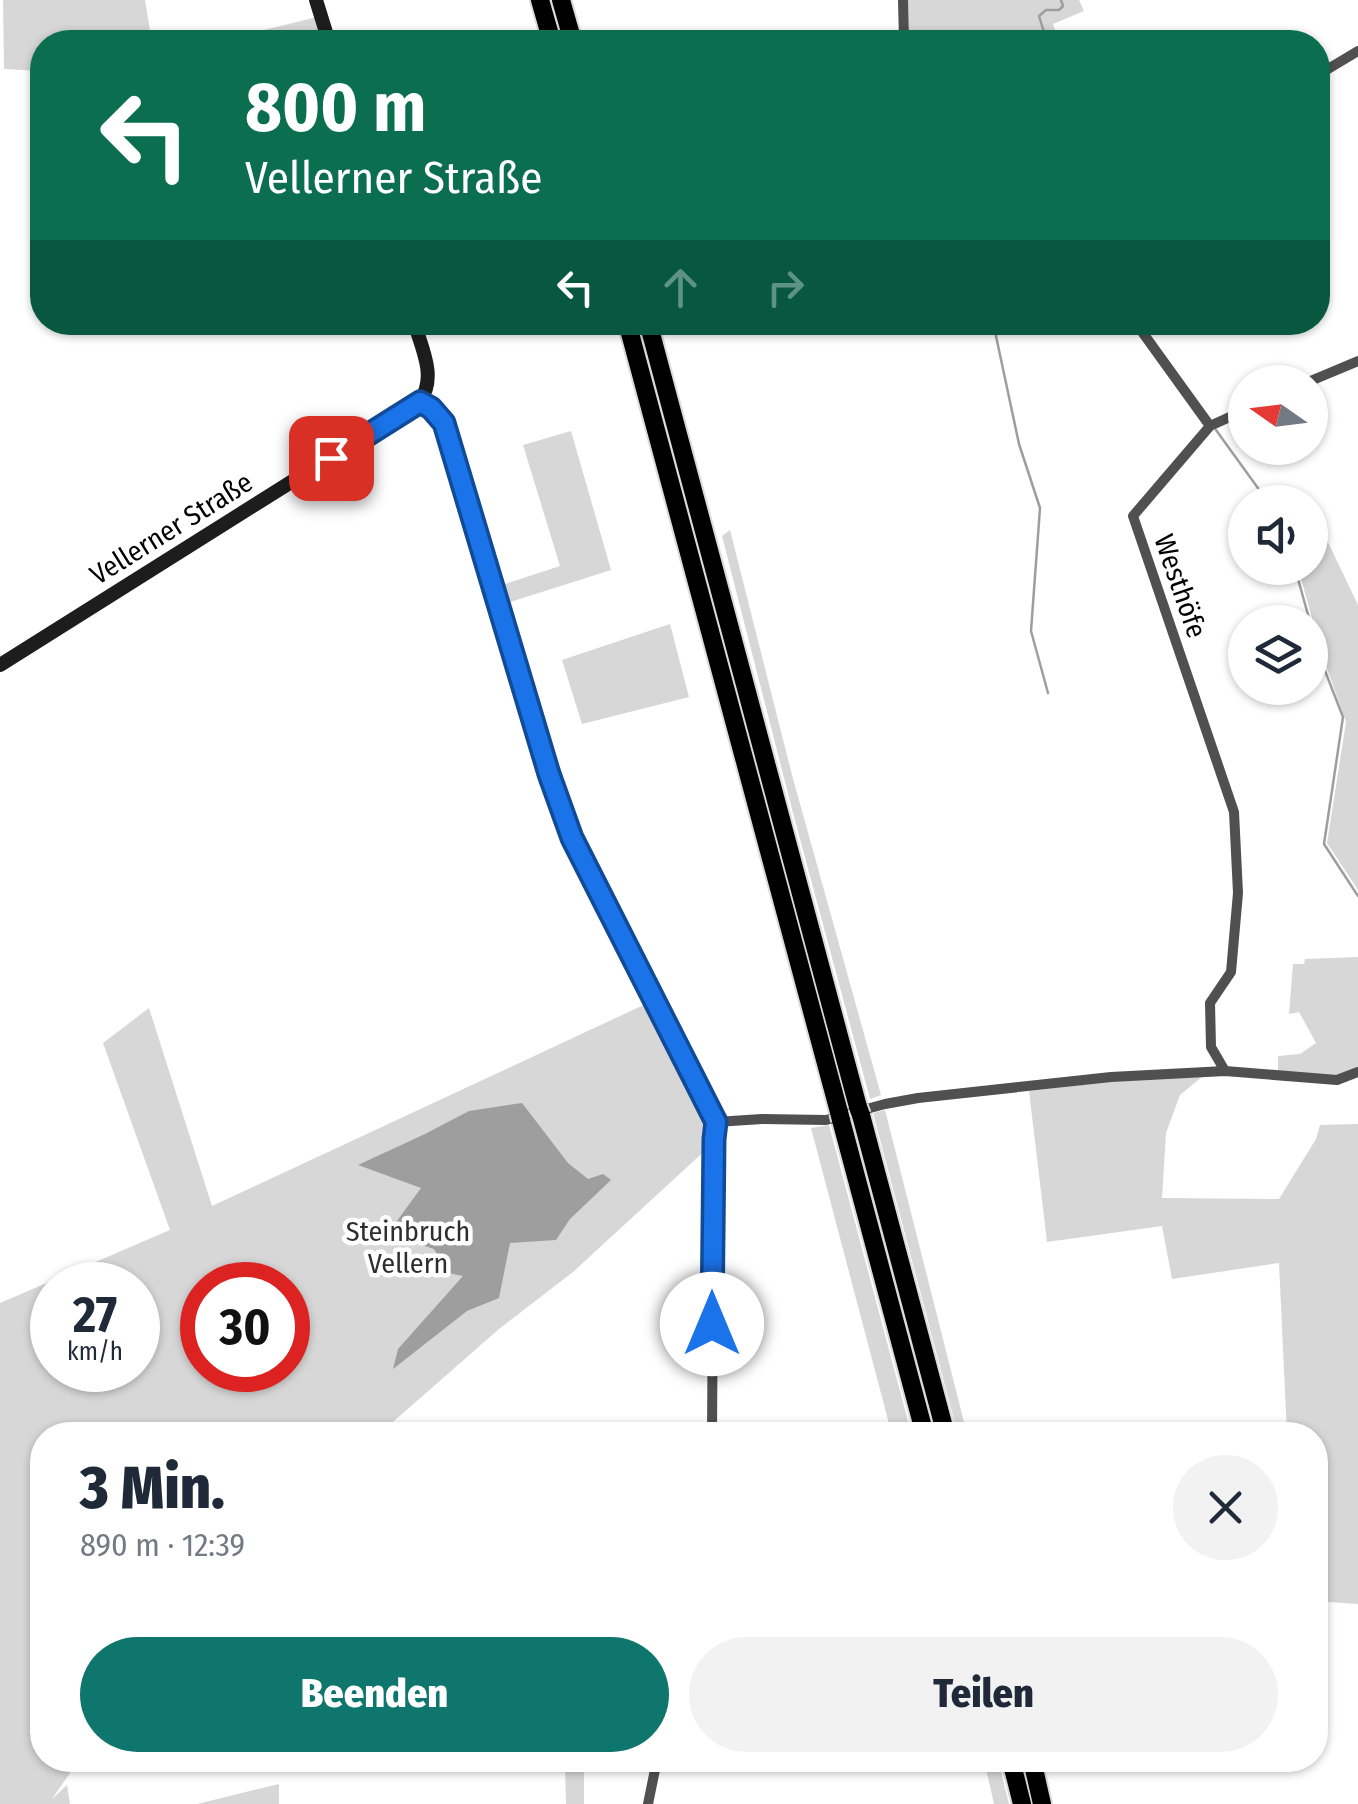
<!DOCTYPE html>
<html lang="de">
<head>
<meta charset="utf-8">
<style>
  body { margin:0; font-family:"Fira Sans Condensed",sans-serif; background:#f2f2f3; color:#1f2937; height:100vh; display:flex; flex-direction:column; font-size:38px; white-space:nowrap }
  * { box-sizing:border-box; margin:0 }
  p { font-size:32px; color:#747a83 }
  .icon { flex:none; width:55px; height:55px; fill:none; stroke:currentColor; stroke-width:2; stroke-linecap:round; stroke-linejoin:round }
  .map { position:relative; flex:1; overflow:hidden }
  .details { position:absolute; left:30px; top:1422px; width:1298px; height:350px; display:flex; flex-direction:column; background:#fff; border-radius:40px; box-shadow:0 2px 8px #0004 }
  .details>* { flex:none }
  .top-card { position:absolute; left:30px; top:30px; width:1300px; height:305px; border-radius:40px; box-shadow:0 2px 8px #0004; background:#0b6e4f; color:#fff; overflow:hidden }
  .needle { width:65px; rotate:284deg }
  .tools { position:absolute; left:1228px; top:365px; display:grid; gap:20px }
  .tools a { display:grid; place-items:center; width:100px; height:100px; border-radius:50%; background:#fff; box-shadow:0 2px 8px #0004; font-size:50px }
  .speed { position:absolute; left:30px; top:1262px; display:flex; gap:20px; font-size:50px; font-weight:700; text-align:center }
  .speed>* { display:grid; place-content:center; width:130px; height:130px; border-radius:50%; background:#fff; box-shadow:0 2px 8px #0004; line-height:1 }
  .speed small { font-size:25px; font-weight:400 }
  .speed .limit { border:15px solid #d22; background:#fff; color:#111 }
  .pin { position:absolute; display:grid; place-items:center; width:85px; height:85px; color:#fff; margin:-42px; border-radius:20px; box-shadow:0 5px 15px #0006 }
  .me { position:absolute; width:110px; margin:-55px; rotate:0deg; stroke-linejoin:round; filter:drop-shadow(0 0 8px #0008) }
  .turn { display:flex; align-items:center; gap:35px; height:210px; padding:0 50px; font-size:45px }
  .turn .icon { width:130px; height:130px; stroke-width:2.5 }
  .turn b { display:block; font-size:70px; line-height:85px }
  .lanes { display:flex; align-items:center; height:95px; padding:0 50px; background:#0003; justify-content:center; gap:50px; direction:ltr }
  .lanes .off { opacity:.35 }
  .round { display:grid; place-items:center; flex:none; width:105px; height:105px; border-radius:52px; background:#f2f2f3 }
  .headline { display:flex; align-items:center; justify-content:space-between; height:170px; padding:0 50px }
  h1 { font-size:60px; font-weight:800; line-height:75px }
  .action { display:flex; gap:20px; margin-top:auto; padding:20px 50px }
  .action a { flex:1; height:115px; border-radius:60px; background:#0f766e; color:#fff; font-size:40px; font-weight:800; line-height:115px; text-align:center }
  .action a+a { background:#f2f2f3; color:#1f2937 }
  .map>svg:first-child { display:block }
  .green { fill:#d7d7d7; fill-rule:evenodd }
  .water { fill:#9e9e9e }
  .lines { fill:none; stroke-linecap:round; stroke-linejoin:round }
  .stream { stroke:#9e9e9e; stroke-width:2.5 }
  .highway-casing { stroke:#dbdbdb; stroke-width:22 }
  .street { stroke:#505050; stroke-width:10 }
  .secondary { stroke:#1d1d1d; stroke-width:14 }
  .highway { stroke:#000; stroke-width:18 }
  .highway-bridge-casing { stroke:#dbdbdb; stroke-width:22; stroke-linecap:butt }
  .highway-bridge { stroke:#000; stroke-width:18 }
  .route-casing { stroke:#114b97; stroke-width:25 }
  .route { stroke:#1a73e8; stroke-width:18 }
  .labels { text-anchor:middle; stroke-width:9; stroke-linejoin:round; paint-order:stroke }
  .street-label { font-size:28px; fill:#000; stroke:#fff }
  .park-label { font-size:28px; fill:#2e2e2e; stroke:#fff }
</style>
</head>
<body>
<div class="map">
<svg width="1358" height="1804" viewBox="0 0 1358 1804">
  <rect width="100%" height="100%" fill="#fff"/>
  <!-- green -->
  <path class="green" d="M3 0H145L152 42H42V71L4 69Z
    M906 0H1079L1084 11 1053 24 1059 42H907Z
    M317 17 324 42H250L248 34Z
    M571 431 611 570 507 603 502 585 560 566 523 445Z
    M730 530 792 775 881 1095 870 1099 793 813 722 536Z
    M1325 536 1358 605V890L1327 843 1346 722 1323 657 1298 568H1310V542Z
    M670 624 689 697 582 724 562 660Z
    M1358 957V1068L1337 1076 1278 1073V1056L1300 1054 1316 1043 1299 1012 1289 1014 1293 964H1304L1305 959Z
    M650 1002 716 1122 710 1146 573 1272 499 1329 378 1435H42V1760H79L52 1799 67 1785 70 1804H0V1303L170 1230 103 1043 149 1008 212 1206ZM52 1285H138V1370H52ZM202 1285H288V1370H202Z
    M1203 1076 1180 1095 1166 1133 1162 1198 1279 1199 1316 1139 1320 1125 1358 1124V1604L1315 1601V1435H1287L1279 1263 1172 1279 1162 1226 1047 1242 1029 1091 1125 1080Z
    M885 1110 966 1430 968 1435H958L873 1113Z
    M829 1125 904 1406 912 1435H892L811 1128Z
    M565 1760H584V1804H566Z
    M984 1760H998L1009 1804H994Z
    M279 1784V1804H197Z"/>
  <!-- water -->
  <path class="water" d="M522 1103 568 1163 588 1179 603 1174 611 1180 570 1219 556 1240 510 1243 499 1298 467 1311 393 1369 398 1349 463 1276 448 1273 434 1249 407 1240 394 1225 421 1188 358 1165 425 1134 469 1111Z"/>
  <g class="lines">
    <!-- stream -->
    <path class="stream" d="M1047 42 1039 16 1046 10H1059L1063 6 1061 0
      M993 322 1019 444 1040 508 1031 631 1048 693
      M1143 322 1148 331
      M1216 430 1268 502
      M1295 568 1320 658 1343 717 1324 844 1358 896"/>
    <defs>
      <path id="highway" d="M540 0 552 42
        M561 0 573 42
        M627 322 839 1112
        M648 322 858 1107
        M861 1115 946 1435
        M841 1120 925 1435
        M1011 1760 1022 1804
        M1032 1760 1042 1804"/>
    </defs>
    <!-- highway casing -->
    <use href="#highway" class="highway-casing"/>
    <!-- street -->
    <path class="street" d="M903 0 904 42
      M1318 75 1358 51
      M1135 322 1210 426
      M1308 382 1358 361
      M420 401 431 408 445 423 549 775 572 838 716 1122 714 1139 712 1435
      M1225 1071 1211 1047 1210 1003 1231 972 1238 893 1234 812 1133 516 1210 426 1245 410
      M716 1122 762 1119 826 1120 885 1104 918 1098 1111 1077 1225 1071 1337 1080 1358 1072
      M648 1804 657 1760"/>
    <!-- secondary -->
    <path class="secondary" d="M316 0 329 42
      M0 665 420 401C437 377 422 349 414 322"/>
    <!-- highway -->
    <use href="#highway" class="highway"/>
    <defs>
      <path id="highway-bridge" d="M858 1107 861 1115
        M839 1112 841 1120"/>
    </defs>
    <!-- highway-bridge casing -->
    <use href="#highway-bridge" class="highway-bridge-casing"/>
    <!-- highway-bridge -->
    <use href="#highway-bridge" class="highway-bridge"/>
  </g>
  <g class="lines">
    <defs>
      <path id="route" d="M331 458 420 402 431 408 444 423 549 774 572 838 716 1122 714 1139 712 1324"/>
    </defs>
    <!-- route casing -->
    <use href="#route" class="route-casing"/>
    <!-- route -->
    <use href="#route" class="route"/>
  </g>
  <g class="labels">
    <!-- street labels -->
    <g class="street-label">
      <text transform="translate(171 528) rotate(-32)" y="10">Vellerner Straße</text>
      <text transform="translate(1181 586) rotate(71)" y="10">Westhöfe</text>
    </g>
    <!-- park labels -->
    <g class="park-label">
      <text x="408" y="1241">Steinbruch<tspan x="408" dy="32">Vellern</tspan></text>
    </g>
  </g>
</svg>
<div class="tools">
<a><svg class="needle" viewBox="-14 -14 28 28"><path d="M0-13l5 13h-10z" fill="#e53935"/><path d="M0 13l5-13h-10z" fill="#747a83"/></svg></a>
<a><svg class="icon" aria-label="sound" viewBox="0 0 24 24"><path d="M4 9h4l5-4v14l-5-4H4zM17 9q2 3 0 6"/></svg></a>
<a><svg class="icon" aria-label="layers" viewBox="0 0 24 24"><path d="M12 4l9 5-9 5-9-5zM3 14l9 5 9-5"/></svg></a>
</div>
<div class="speed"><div>27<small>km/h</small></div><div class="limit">30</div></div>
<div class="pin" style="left:331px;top:458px;background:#d93025"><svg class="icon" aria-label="arrive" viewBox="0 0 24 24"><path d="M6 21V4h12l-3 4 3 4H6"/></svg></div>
<svg class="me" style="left:712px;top:1324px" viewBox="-20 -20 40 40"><circle r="19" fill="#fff"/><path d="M0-13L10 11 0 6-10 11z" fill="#1a73e8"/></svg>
<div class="top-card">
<div class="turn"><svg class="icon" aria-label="left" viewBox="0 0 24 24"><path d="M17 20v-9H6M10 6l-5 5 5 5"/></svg><div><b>800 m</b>Vellerner Straße</div></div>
<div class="lanes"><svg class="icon" aria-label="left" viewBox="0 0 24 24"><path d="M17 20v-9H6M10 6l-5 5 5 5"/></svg><svg class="icon off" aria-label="ahead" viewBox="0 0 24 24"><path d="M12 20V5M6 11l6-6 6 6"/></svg><svg class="icon off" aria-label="right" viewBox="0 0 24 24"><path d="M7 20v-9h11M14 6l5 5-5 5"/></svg></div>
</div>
<section class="details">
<div class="headline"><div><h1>3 Min.</h1><p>890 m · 12:39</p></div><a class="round"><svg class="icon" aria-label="close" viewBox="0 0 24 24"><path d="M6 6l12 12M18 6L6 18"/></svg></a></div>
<div class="action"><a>Beenden</a><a>Teilen</a></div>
</section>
</div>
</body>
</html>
